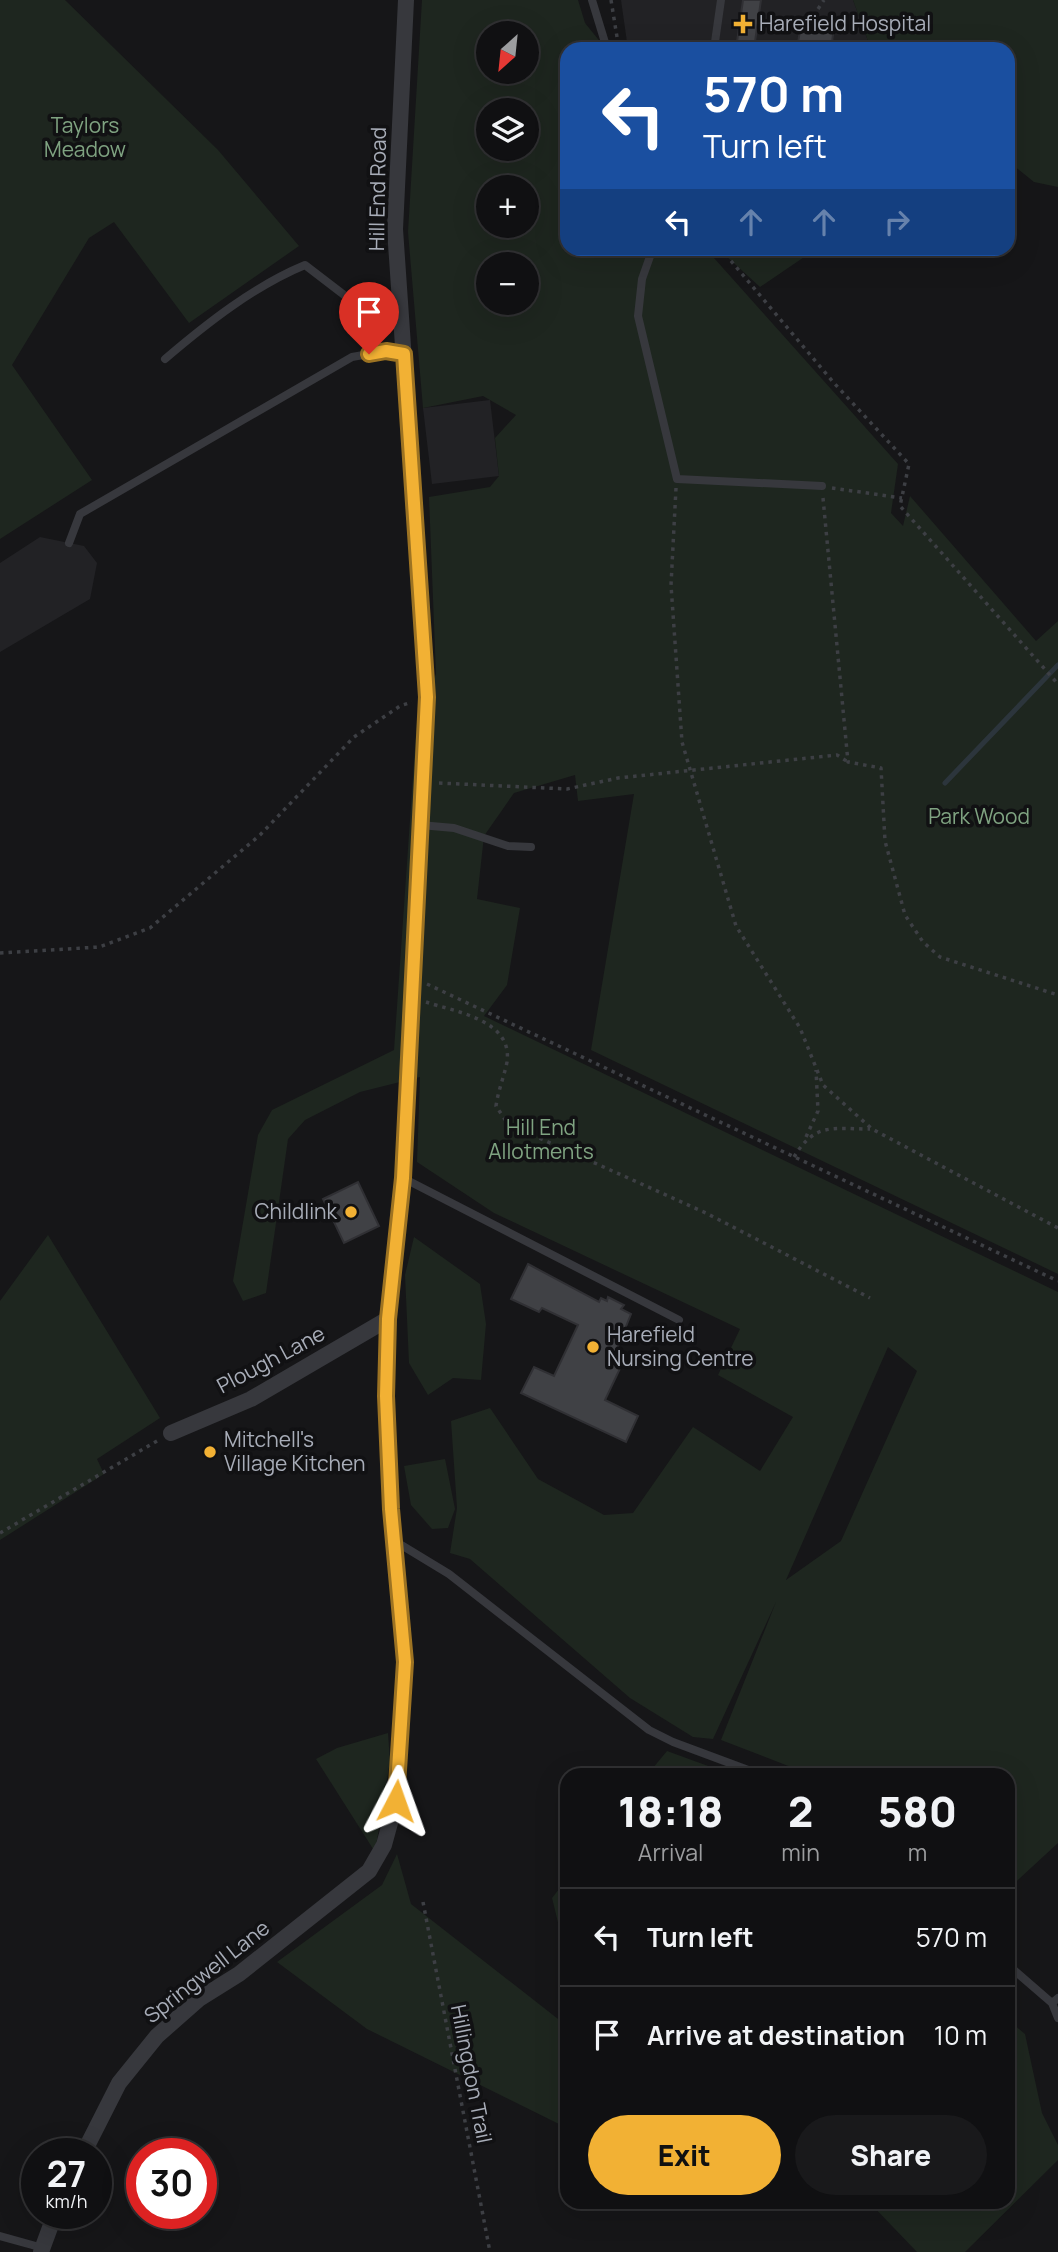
<!DOCTYPE html>
<html lang="en">
<head>
<meta charset="utf-8">
<style>
  body { margin:0; font-family:Manrope,sans-serif; background:#19191b; color:#f1f3f6; height:100vh; display:flex; flex-direction:column; font-size:26px; white-space:nowrap }
  * { box-sizing:border-box; margin:0 }
  p { font-size:23px; color:#9c9d9f }
  .icon { flex:none; width:38px; height:38px; fill:none; stroke:currentColor; stroke-width:2; stroke-linecap:round; stroke-linejoin:round }
  .map { position:relative; flex:1; overflow:hidden }
  .sheet { position:absolute; left:560px; top:1768px; width:455px; height:441px; display:flex; flex-direction:column; background:#101012; border-radius:21px; box-shadow:0 7px 28px #0002,0 0 0 2px #303032 }
  .sheet>* { flex:none }
  .top-card { position:absolute; left:560px; top:42px; width:455px; height:214px; border-radius:21px; box-shadow:0 7px 28px #0002,0 0 0 2px #303032; background:#1a4fa0; color:#fff; overflow:hidden }
  .needle { width:46px; rotate:207deg }
  .controls { position:absolute; left:476px; top:21px; display:grid; gap:14px }
  .controls a { display:grid; place-items:center; width:63px; height:63px; border-radius:50%; background:#101012; box-shadow:0 7px 28px #0002,0 0 0 2px #303032; font-size:35px }
  .speed { position:absolute; left:21px; top:2138px; display:flex; gap:14px; font-size:35px; font-weight:700; text-align:center }
  .speed>* { display:grid; place-content:center; width:91px; height:91px; border-radius:50%; background:#101012; box-shadow:0 7px 28px #0002,0 0 0 2px #303032; line-height:1 }
  .speed small { font-size:18px; font-weight:400 }
  .speed .limit { border:10px solid #d22; background:#fff; color:#111 }
  .pin { position:absolute; display:grid; place-items:center; width:60px; height:60px; color:#fff; margin:-72px -30px; border-radius:50% 50% 50% 0; rotate:-45deg; box-shadow:0 0 7px #0007 }
  .pin .icon { rotate:45deg }
  .me { position:absolute; width:77px; margin:-38px; rotate:4deg; stroke-linejoin:round; filter:drop-shadow(0 0 5px #0008) }
  .turn { display:flex; align-items:center; gap:24px; height:147px; padding:0 28px; font-size:32px }
  .turn .icon { width:91px; height:91px; stroke-width:2.5 }
  .turn b { display:block; font-size:49px; line-height:60px }
  .lanes { display:flex; align-items:center; height:66px; padding:0 28px; background:#0003; justify-content:center; gap:35px; direction:ltr }
  .lanes .off { opacity:.35 }
  .eta { display:flex; justify-content:space-evenly; align-items:center; height:119px; text-align:center }
  .eta b { font-size:42px; font-weight:800; line-height:49px }
  .primary-button { display:flex; gap:14px; margin-top:auto; padding:14px 28px }
  .primary-button a { flex:1; height:80px; border-radius:42px; background:#f2b134; color:#111; font-size:28px; font-weight:800; line-height:80px; text-align:center }
  .primary-button a+a { background:#19191b; color:#f1f3f6 }
  ul { padding:0; list-style:none }
  li { display:flex; align-items:center; gap:21px; height:98px; padding:0 28px; border-top:2px solid #303032 }
  li div { flex:1 }
  li b { display:block; font-size:26px }
  li em { font-style:normal }
  .map>svg:first-child { display:block }
  .built { fill:#222225 }
  .green { fill:#1e261f; fill-rule:evenodd }
  .lines { fill:none; stroke-linecap:round; stroke-linejoin:round }
  .stream { stroke:#2c353c; stroke-width:5 }
  .building { fill:#404145; stroke:#303034; stroke-width:2 }
  .path { stroke:#3d3f44; stroke-width:3.5; stroke-dasharray:3.5 5; stroke-linecap:butt }
  .service { stroke:#37383d; stroke-width:8 }
  .minor { stroke:#37383d; stroke-width:16 }
  .route-casing { stroke:#9d7322; stroke-width:18 }
  .route { stroke:#f2b134; stroke-width:12 }
  .poi-dot { fill:#f2b134; stroke:#111113; stroke-width:2.5 }
  .labels { text-anchor:middle; stroke-width:7; stroke-linejoin:round; paint-order:stroke }
  .poi-label { font-size:21px; fill:#a8adb8; stroke:#111113; text-anchor:start }
  .park-label { font-size:21px; fill:#7fa381; stroke:#111113 }
  .street-label { font-size:21px; fill:#a8adb8; stroke:#111113 }
</style>
</head>
<body>
<div class="map">
<svg width="1058" height="2252" viewBox="0 0 1058 2252">
  <rect width="100%" height="100%" fill="#161618"/>
  <!-- built -->
  <path class="built" d="M621 0H853L871 49H628Z
    M490 400 499 476 432 484 423 408Z
    M40 537 84 546 97 563 90 599 0 652V563Z"/>
  <!-- green -->
  <path class="green" d="M0 0H65L218 150 299 246 189 323 114 222 89 238 12 365 92 480 0 539Z
    M422 0H578L585 23 606 49H567V248L706 249 898 464 891 513 903 526 910 496 1036 641 1058 621V1274L591 1050 634 794 578 801 575 775 514 793 484 836 477 899 520 908 507 985 484 1016 1058 1292V1843L1008 1889V1774H809L721 1740 776 1602 713 1739 693 1737 630 1698 470 1559 450 1553 457 1508 451 1421 490 1408 538 1479 604 1515 633 1513 693 1427 760 1471 793 1417 718 1375 740 1329 494 1213 417 1162 420 1077 360 1092 305 1120 288 1139 266 1293 243 1301 233 1281 258 1135 272 1110 394 1050 417 719 436 674 429 497 490 487 499 476 495 438 516 415 483 396 423 408 408 232ZM488 33H527V72H488ZM488 110H527V149H488ZM488 187H527V226H488ZM488 264H527V303H488ZM888 1347 917 1371 841 1541 786 1580Z
    M853 0H1058V187L1034 182 1008 161V49H871Z
    M738 248H816V249L760 287 725 255Z
    M48 1235 160 1418 97 1459 104 1474 0 1540V1301Z
    M414 1237 480 1284 486 1324 481 1380 453 1378 428 1395 409 1363 405 1275Z
    M445 1459 455 1509 448 1528 432 1529 411 1505 404 1466Z
    M388 1733 390 1761 375 1852 316 1759 337 1748Z
    M667 1751 730 1774H648Z
    M397 1854 411 1904 567 2026 565 2127 367 2029 277 1962 382 1885Z
    M567 1879V1959L552 1898Z
    M1008 2020 1025 2034 1042 2113 1058 2145V2160L965 2252H917L869 2202H1008Z"/>
  <g class="lines">
    <!-- stream -->
    <path class="stream" d="M945 783 1058 665"/>
  </g>
  <!-- building -->
  <path class="building" d="M743 0H761L754 49H736Z
    M801 24 834 28 831 49H797Z
    M358 1182 379 1226 344 1243 323 1199Z
    M528 1264 599 1302 601 1298 607 1301 608 1297 624 1305 621 1309 631 1314 615 1354 625 1358 605 1400 638 1416 626 1442 521 1393 534 1367 554 1376 578 1325 542 1308 539 1312 511 1299Z"/>
  <g class="lines">
    <!-- path -->
    <path class="path" d="M611 0 617 37
      M813 25 816 12 824 0
      M720 248 834 383 909 464 900 506 1058 684
      M676 488 671 585 682 742 736 926 800 1028 823 1085 872 1129 1058 1228
      M832 488 902 498
      M823 498 848 762 881 768 885 841 905 915 923 942 940 957 1058 995
      M439 783 567 789 618 778 837 755 848 762
      M0 953 99 947 150 928 260 835 354 737 400 706 412 702
      M427 984 1058 1281
      M426 1002C456 1012 513 1020 507 1062 504 1077 498 1091 496 1106L508 1124 706 1213 870 1298
      M806 1137 818 1111 816 1070
      M794 1157C815 1122 833 1129 870 1129
      M0 1533 157 1441
      M423 1902 490 2252"/>
    <!-- service -->
    <path class="service" d="M592 0 607 49
      M714 49 721 0
      M653 248 642 279 638 316 677 479 822 486
      M165 359C206 324 254 286 305 265L365 311H401
      M69 543 80 514 352 357 386 351 404 354
      M420 825 454 828 508 846 531 847
      M403 1178 679 1320
      M393 1540 449 1574 649 1730 673 1742 759 1774
      M1008 1965 1052 2003 1058 1998
      M1052 2003 1058 2018
      M0 2236 43 2248"/>
    <!-- minor -->
    <path class="minor" d="M171 1433 251 1399 388 1319
      M83 2154 119 2083 157 2036 199 1999 239 1974 369 1871 384 1845 396 1801 405 1663 391 1509 386 1396 388 1319 403 1178 427 697 395 229 406 0
      M41 2252 55 2214"/>
  </g>
  <g class="lines">
    <defs>
      <path id="route" d="M369 354 386 351 404 354 427 697 403 1178 388 1319 386 1396 391 1509 405 1662 396 1801"/>
    </defs>
    <!-- route casing -->
    <use href="#route" class="route-casing"/>
    <!-- route -->
    <use href="#route" class="route"/>
  </g>
  <!-- markers -->
  <g class="poi-dot">
    <path d="M739.5 13.5h7v7h7v7h-7v7h-7v-7h-7v-7h7z"/>
    <circle cx="351" cy="1212" r="7"/>
    <circle cx="593" cy="1347" r="7"/>
    <circle cx="210" cy="1452" r="7"/>
  </g>
  <g class="labels">
    <!-- poi labels -->
    <g class="poi-label">
      <text x="759" y="31">Harefield Hospital</text>
      <text x="337" y="1219" text-anchor="end">Childlink</text>
      <text x="607" y="1342">Harefield<tspan x="607" dy="24">Nursing Centre</tspan></text>
      <text x="224" y="1447">Mitchell's<tspan x="224" dy="24">Village Kitchen</tspan></text>
    </g>
    <!-- park labels -->
    <g class="park-label">
      <text x="85" y="133">Taylors<tspan x="85" dy="24">Meadow</tspan></text>
      <text x="979" y="824">Park Wood</text>
      <text x="541" y="1135">Hill End<tspan x="541" dy="24">Allotments</tspan></text>
    </g>
    <!-- street labels -->
    <g class="street-label">
      <text transform="translate(378 189) rotate(-89)" y="7">Hill End Road</text>
      <text transform="translate(271 1360) rotate(-28)" y="7">Plough Lane</text>
      <text transform="translate(207 1972) rotate(-38)" y="7">Springwell Lane</text>
      <text transform="translate(471 2074) rotate(79)" y="7">Hillingdon Trail</text>
    </g>
  </g>
</svg>
<div class="controls">
<a><svg class="needle" viewBox="-14 -14 28 28"><path d="M0-13l5 13h-10z" fill="#e53935"/><path d="M0 13l5-13h-10z" fill="#9c9d9f"/></svg></a>
<a><svg class="icon" aria-label="layers" viewBox="0 0 24 24"><path d="M12 4l9 5-9 5-9-5zM3 14l9 5 9-5"/></svg></a>
<a>+</a>
<a>−</a>
</div>
<div class="speed"><div>27<small>km/h</small></div><div class="limit">30</div></div>
<div class="pin" style="left:369px;top:354px;background:#d93025"><svg class="icon" aria-label="arrive" viewBox="0 0 24 24"><path d="M6 21V4h12l-3 4 3 4H6"/></svg></div>
<svg class="me" style="left:396px;top:1801px" viewBox="-20 -20 40 40"><path d="M0-17L14 15 0 8-14 15z" fill="#f2b134" stroke="#fff" stroke-width="4"/></svg>
<div class="top-card">
<div class="turn"><svg class="icon" aria-label="left" viewBox="0 0 24 24"><path d="M17 20v-9H6M10 6l-5 5 5 5"/></svg><div><b>570 m</b>Turn left</div></div>
<div class="lanes"><svg class="icon" aria-label="left" viewBox="0 0 24 24"><path d="M17 20v-9H6M10 6l-5 5 5 5"/></svg><svg class="icon off" aria-label="ahead" viewBox="0 0 24 24"><path d="M12 20V5M6 11l6-6 6 6"/></svg><svg class="icon off" aria-label="ahead" viewBox="0 0 24 24"><path d="M12 20V5M6 11l6-6 6 6"/></svg><svg class="icon off" aria-label="right" viewBox="0 0 24 24"><path d="M7 20v-9h11M14 6l5 5-5 5"/></svg></div>
</div>
<section class="sheet">
<div class="eta">
<div><b>18:18</b><p>Arrival</p></div>
<div><b>2</b><p>min</p></div>
<div><b>580</b><p>m</p></div>
</div>
<ul>
<li><svg class="icon" aria-label="left" viewBox="0 0 24 24"><path d="M17 20v-9H6M10 6l-5 5 5 5"/></svg><div><b>Turn left</b></div><em>570 m</em></li>
<li><svg class="icon" aria-label="arrive" viewBox="0 0 24 24"><path d="M6 21V4h12l-3 4 3 4H6"/></svg><div><b>Arrive at destination</b></div><em>10 m</em></li>
</ul>
<div class="primary-button"><a>Exit</a><a>Share</a></div>
</section>
</div>
</body>
</html>
